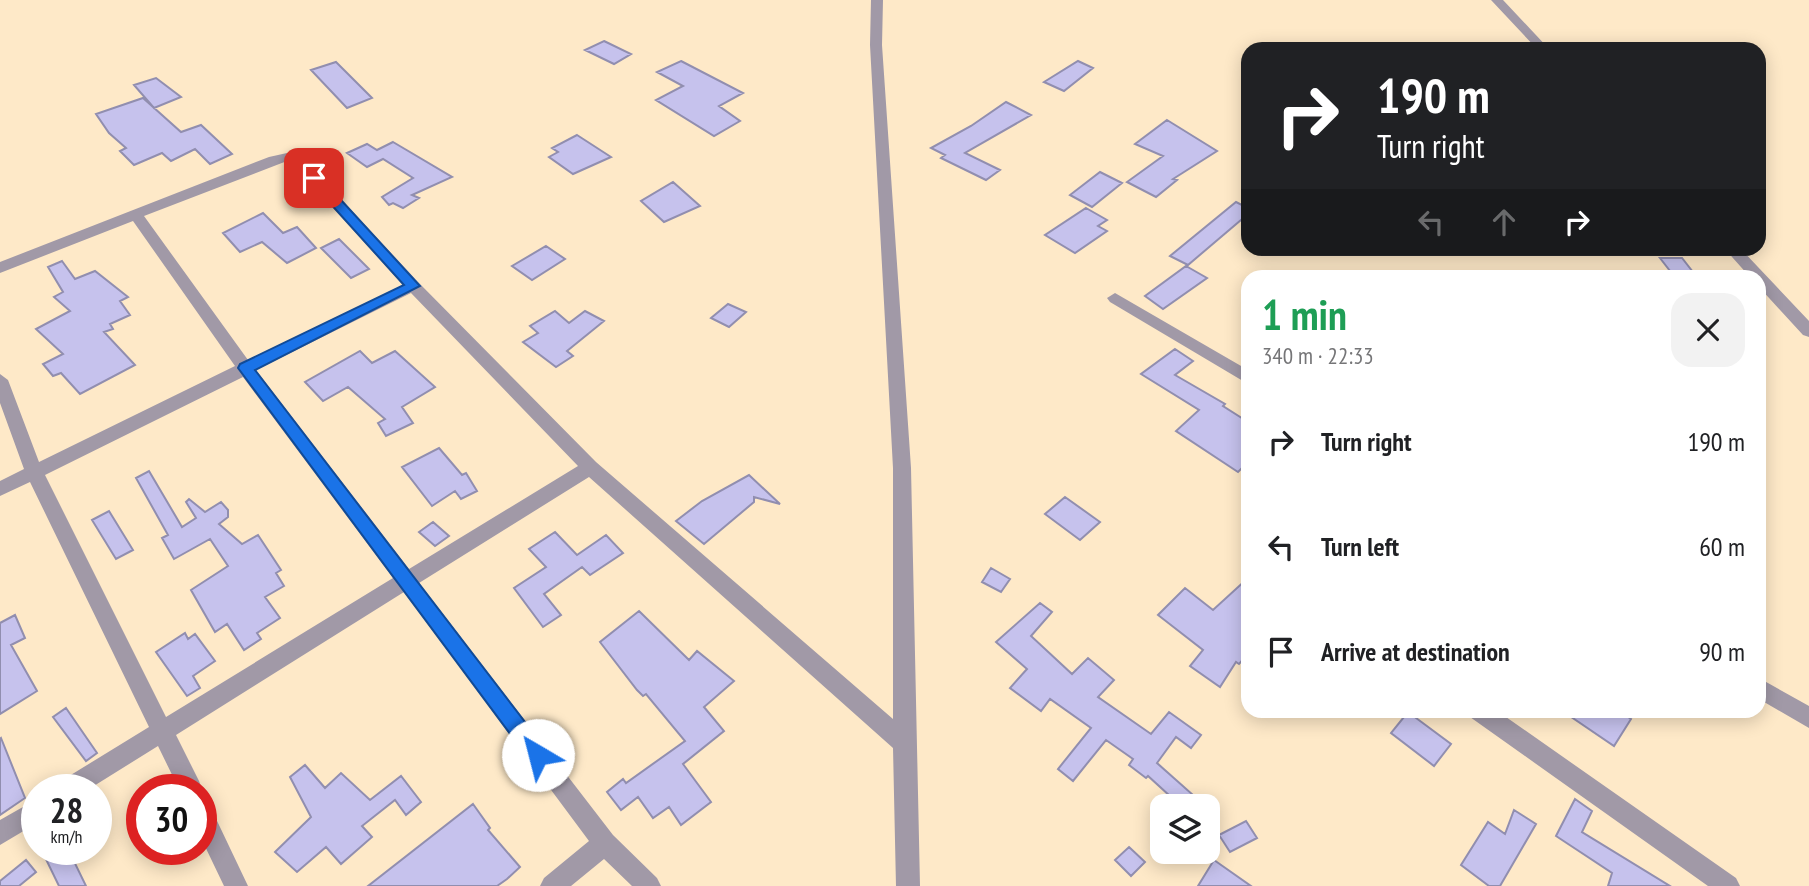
<!DOCTYPE html>
<html lang="en">
<head>
<meta charset="utf-8">
<style>
  body { margin:0; font-family:"PT Sans Narrow",sans-serif; background:#f2f2f2; color:#202124; height:100vh; display:flex; flex-direction:column; font-size:26px; white-space:nowrap }
  * { box-sizing:border-box; margin:0 }
  p { font-size:23px; color:#757577 }
  .icon { flex:none; width:38px; height:38px; fill:none; stroke:currentColor; stroke-width:2; stroke-linecap:round; stroke-linejoin:round }
  .map { position:relative; flex:1; overflow:hidden }
  .side { position:absolute; left:1241px; top:270px; width:525px; height:448px; display:flex; flex-direction:column; background:#fff; border-radius:21px; box-shadow:0 4px 18px #0003 }
  .side>* { flex:none }
  .banner { position:absolute; left:1241px; top:42px; width:525px; height:214px; border-radius:21px; box-shadow:0 4px 18px #0003; background:#202124; color:#fff; overflow:hidden }
  .controls { position:absolute; left:1150px; top:794px; display:grid; gap:14px }
  .controls a { display:grid; place-items:center; width:70px; height:70px; border-radius:14px; background:#fff; box-shadow:0 4px 18px #0003; font-size:35px }
  .speed { position:absolute; left:21px; top:774px; display:flex; gap:14px; font-size:35px; font-weight:700; text-align:center }
  .speed>* { display:grid; place-content:center; width:91px; height:91px; border-radius:50%; background:#fff; box-shadow:0 4px 18px #0003; line-height:1 }
  .speed small { font-size:18px; font-weight:400 }
  .speed .limit { border:10px solid #d22; background:#fff; color:#111 }
  .pin { position:absolute; display:grid; place-items:center; width:60px; height:60px; color:#fff; margin:-30px; border-radius:14px; box-shadow:0 4px 10px #0006 }
  .me { position:absolute; width:77px; margin:-38px; rotate:323deg; stroke-linejoin:round; filter:drop-shadow(0 0 5px #0008) }
  .turn { display:flex; align-items:center; gap:24px; height:147px; padding:0 21px; font-size:32px }
  .turn .icon { width:91px; height:91px; stroke-width:2.5 }
  .turn b { display:block; font-size:49px; line-height:60px }
  .lanes { display:flex; align-items:center; height:66px; padding:0 21px; background:#0003; justify-content:center; gap:35px; direction:ltr }
  .lanes .off { opacity:.35 }
  .round { display:grid; place-items:center; flex:none; width:74px; height:74px; border-radius:21px; background:#f2f2f2 }
  .summary { display:flex; align-items:center; justify-content:space-between; height:119px; padding:0 21px }
  h1 { font-size:42px; font-weight:800; line-height:52px; color:#1e9e55 }
  ul { padding:0; list-style:none }
  li { display:flex; align-items:center; gap:21px; height:105px; padding:0 21px }
  li div { flex:1 }
  li b { display:block; font-size:26px }
  li em { font-style:normal }
  .map>svg:first-child { display:block }
  .building { fill:#c6c2ed; stroke:#918eaf; stroke-width:2 }
  .lines { fill:none; stroke-linecap:round; stroke-linejoin:round }
  .minor { fill:#a199a7; fill-rule:evenodd }
  .route { fill:#1a73e8; stroke:#114b97; stroke-width:2 }
</style>
</head>
<body>
<div class="map">
<svg width="1809" height="886" viewBox="0 0 1809 886">
  <rect width="100%" height="100%" fill="#fee9c8"/>
  <!-- building -->
  <path class="building" d="M604 41 631 54 614 64 585 50Z
    M681 61 743 93 719 106 740 121 714 136 656 100 683 86 657 72Z
    M1078 61 1093 68 1064 91 1044 82Z
    M336 62 372 98 347 108 311 70Z
    M156 78 181 97 154 108 134 85Z
    M143 98 181 132 201 125 232 154 210 164 195 149 171 161 162 153 134 165 120 151 126 148 109 133 96 114Z
    M1006 102 1031 115 965 153 1000 170 986 180 941 158 945 155 931 148 971 126Z
    M1167 120 1217 151 1173 179 1177 180 1156 197 1127 182 1163 156 1135 144Z
    M577 135 611 157 573 174 549 157 558 152 552 148Z
    M393 142 452 177 412 195 419 198 403 208 393 203 389 205 382 197 413 178 383 159 367 167 347 153 367 144 377 150Z
    M1100 172 1122 183 1092 207 1070 195Z
    M673 182 700 206 664 222 641 201Z
    M1236 202 1248 208V214L1188 265 1170 256Z
    M1086 208 1107 220 1098 226 1107 231 1075 253 1045 235Z
    M263 213 283 233 297 227 316 248 287 263 262 242 240 252 223 233Z
    M339 239 369 269 351 278 321 248Z
    M546 246 565 259 532 280 512 266Z
    M1660 258H1682L1696 276H1674Z
    M62 261 75 279 95 271 128 297 120 301 130 315 110 324 113 329 104 332 135 365 80 394 61 373 53 376 43 364 63 354 36 329 70 311 54 297 63 292 48 267Z
    M1186 266 1207 278 1163 309 1145 296Z
    M728 304 746 312 729 327 711 318Z
    M555 311 569 323 585 311 604 321 567 351 573 356 556 367 523 342 538 333 530 326Z
    M1175 349 1193 361 1175 375 1225 404 1223 406 1248 422V462L1238 472 1176 431 1199 410 1141 374Z
    M360 351 372 363 395 351 435 387 402 407 413 423 386 436 378 423 385 419 348 387 323 401 305 382Z
    M439 448 462 475 466 473 477 491 461 499 455 491 432 506 402 467Z
    M149 471 182 527 196 518 186 502 189 499 205 512 221 502 228 510V517L219 524 242 544 258 535 281 570 276 573 284 586 265 597 280 618 257 633 261 639 244 650 227 624 215 632 191 590 228 566 210 539 174 559 162 538 168 535 136 478Z
    M749 475 780 504 754 497V502L704 544 676 521 702 501Z
    M1065 497 1100 522 1080 540 1045 514Z
    M109 511 133 550 116 559 92 520Z
    M433 522 449 536 435 546 419 532Z
    M555 532 577 555 606 535 623 553 590 575 582 567 544 594 561 615 543 627 514 588 546 567 529 549Z
    M991 568 1010 579 1001 592 982 582Z
    M1248 578V654L1239 664 1236 662 1220 687 1190 666 1203 650 1158 615 1185 588 1213 610Z
    M1040 603 1052 612 1031 636 1072 674 1088 658 1114 680 1098 697 1151 734 1169 712 1201 735 1191 748 1176 737 1157 763 1193 795 1182 807 1148 776 1146 778 1129 765 1133 759 1106 740 1073 781 1058 769 1091 728 1050 699 1041 711 1010 688 1027 669 996 642Z
    M639 611 689 660 697 651 734 681 704 707 724 731 683 764 711 802 681 825 669 807 653 818 638 797 621 810 607 792 623 779 626 783 685 741 646 694 643 696 637 690 600 642Z
    M15 615 25 638 11 645 37 691 0 714V623Z
    M185 633 188 639 195 634 215 661 193 676 200 688 187 696 156 652Z
    M66 708 97 753 86 761 53 717Z
    M1561 710H1618L1631 719 1614 746Z
    M1408 712 1451 744 1434 766 1391 733Z
    M1 738 25 798 0 815V739Z
    M305 765 325 788 341 773 370 800 401 776 421 802 406 815 395 800 362 826 372 837 341 864 326 847 297 872 275 852 311 817 290 777Z
    M1575 799 1592 811 1582 832 1670 886H1608L1612 873 1556 836Z
    M473 804 490 828 488 830 520 867 507 879 497 886H368Z
    M1514 810 1536 824 1500 886H1489L1461 865 1488 822 1505 834Z
    M1246 821 1257 838 1230 852 1219 835Z
    M1129 847 1145 862 1131 876 1115 860Z
    M41 849H68L86 886H59Z
    M26 860 36 872 19 886H0V881Z
    M1214 860 1251 886H1198Z"/>
  <g class="lines">
    <!-- minor -->
    <path class="minor" d="M871 0H883L882 45 911 468 920 886H896L893 748 589 477 419 583 613 835 657 878 661 886H632L604 859 571 886H540L544 878 589 841 404 592 176 735 199 781 202 789 201 791V789H179L158 746 89 789H58L61 781 149 727 30 482 0 496V481L24 469 0 403V374L8 380 39 462 235 366 133 221 0 273V262L269 157 287 153 302 157 418 282 596 462 893 719V468L870 45ZM287 161 292 163 403 285 248 360 144 216ZM411 293 578 466 409 569 256 370ZM243 377 393 578 166 717 45 475Z
      M1491 0H1503L1549 49H1537Z
      M1724 248H1740L1809 321V337L1803 335 1759 287V276H1749Z
      M1115 293 1248 370V384L1110 302 1107 298Z
      M1759 678 1809 706V728L1759 699Z
      M1468 710H1496L1736 878 1740 886H1708L1470 717Z
      M37 799V823L0 845V820Z
      M201 801 209 804 248 886H224L201 838Z"/>
  </g>
  <!-- route -->
  <path class="route" d="M314 174 318 175 420 286 255 370 545 748 548 755 545 762 538 765 531 762 238 368 240 364 404 285 309 180 308 178Z"/>
</svg>
<div class="controls">
<a><svg class="icon" aria-label="layers" viewBox="0 0 24 24"><path d="M12 4l9 5-9 5-9-5zM3 14l9 5 9-5"/></svg></a>
</div>
<div class="speed"><div>28<small>km/h</small></div><div class="limit">30</div></div>
<div class="pin" style="left:314px;top:178px;background:#d93025"><svg class="icon" aria-label="arrive" viewBox="0 0 24 24"><path d="M6 21V4h12l-3 4 3 4H6"/></svg></div>
<svg class="me" style="left:538px;top:755px" viewBox="-20 -20 40 40"><circle r="19" fill="#fff"/><path d="M0-13L10 11 0 6-10 11z" fill="#1a73e8"/></svg>
<div class="banner">
<div class="turn"><svg class="icon" aria-label="right" viewBox="0 0 24 24"><path d="M7 20v-9h11M14 6l5 5-5 5"/></svg><div><b>190 m</b>Turn right</div></div>
<div class="lanes"><svg class="icon off" aria-label="left" viewBox="0 0 24 24"><path d="M17 20v-9H6M10 6l-5 5 5 5"/></svg><svg class="icon off" aria-label="ahead" viewBox="0 0 24 24"><path d="M12 20V5M6 11l6-6 6 6"/></svg><svg class="icon" aria-label="right" viewBox="0 0 24 24"><path d="M7 20v-9h11M14 6l5 5-5 5"/></svg></div>
</div>
<section class="side">
<div class="summary"><div><h1>1 min</h1><p>340 m · 22:33</p></div><a class="round"><svg class="icon" aria-label="close" viewBox="0 0 24 24"><path d="M6 6l12 12M18 6L6 18"/></svg></a></div>
<ul>
<li><svg class="icon" aria-label="right" viewBox="0 0 24 24"><path d="M7 20v-9h11M14 6l5 5-5 5"/></svg><div><b>Turn right</b></div><em>190 m</em></li>
<li><svg class="icon" aria-label="left" viewBox="0 0 24 24"><path d="M17 20v-9H6M10 6l-5 5 5 5"/></svg><div><b>Turn left</b></div><em>60 m</em></li>
<li><svg class="icon" aria-label="arrive" viewBox="0 0 24 24"><path d="M6 21V4h12l-3 4 3 4H6"/></svg><div><b>Arrive at destination</b></div><em>90 m</em></li>
</ul>
</section>
</div>
</body>
</html>
